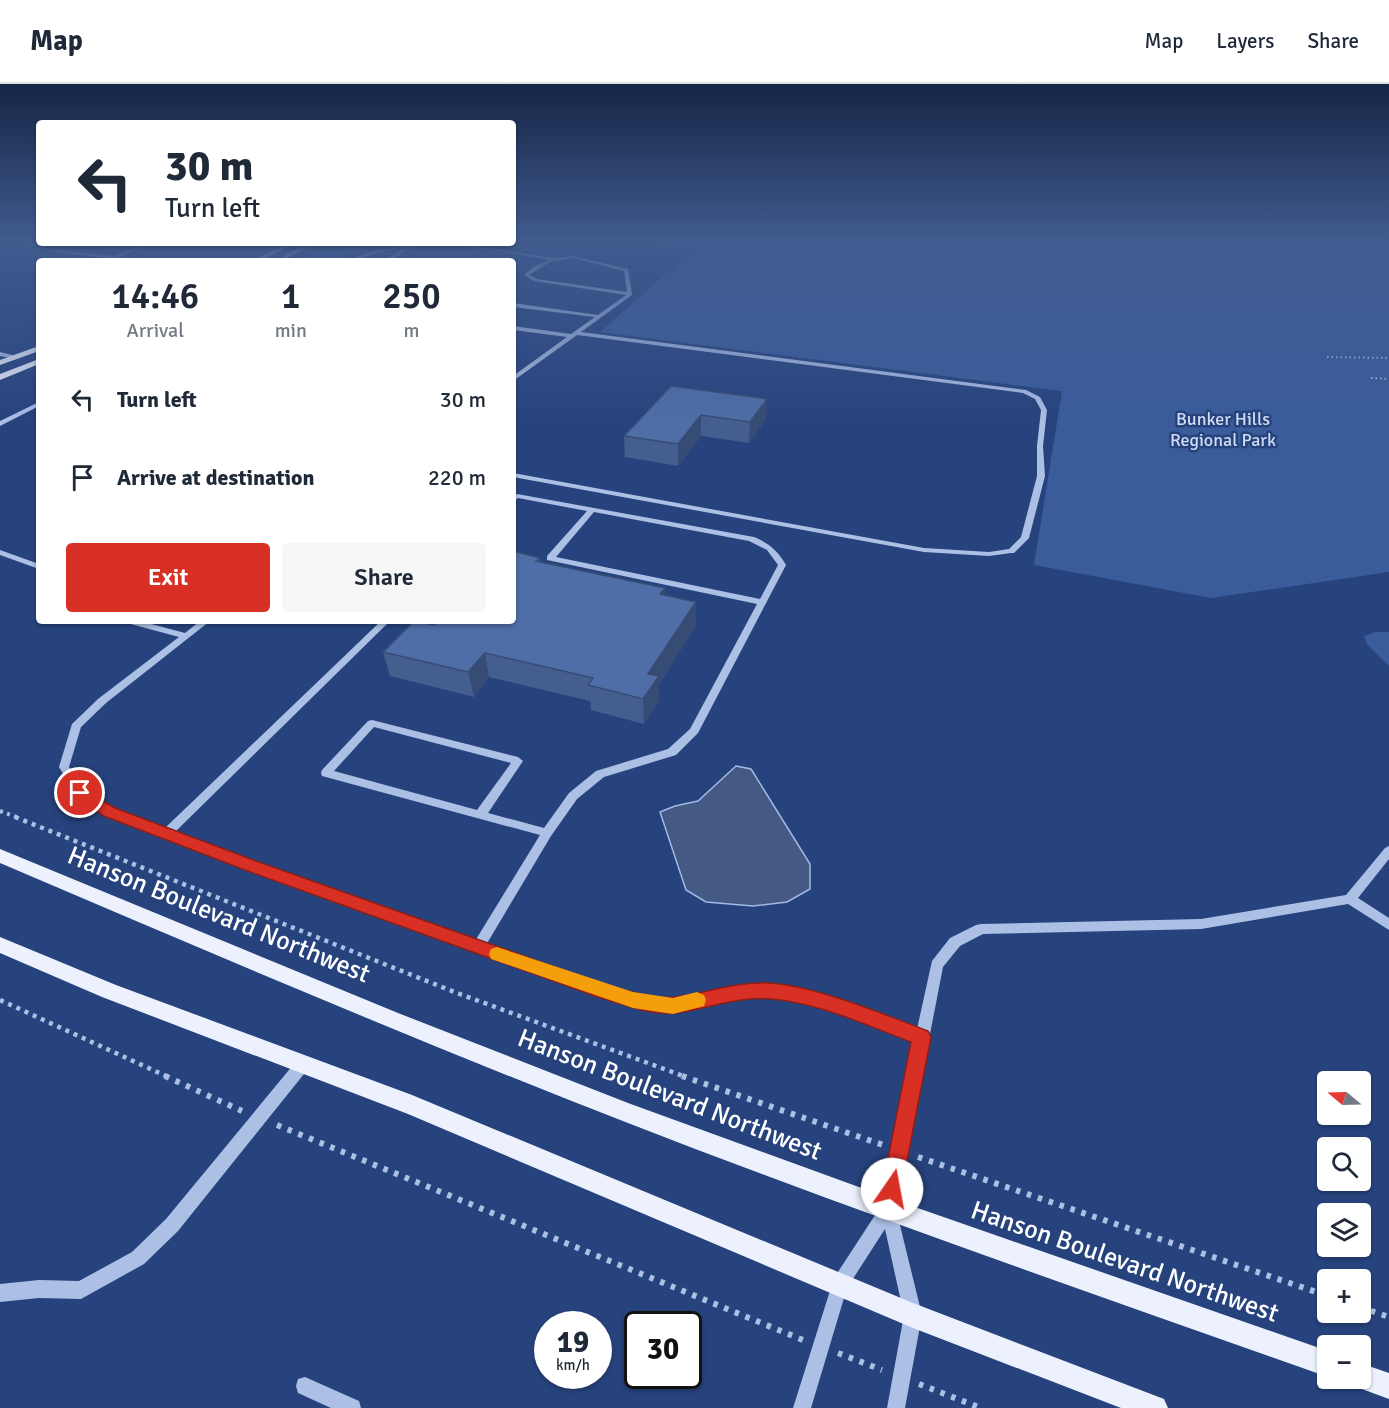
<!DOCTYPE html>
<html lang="en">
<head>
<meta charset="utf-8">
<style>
  body { margin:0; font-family:Signika,sans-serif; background:#f6f6f7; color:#1f2937; height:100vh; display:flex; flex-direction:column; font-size:22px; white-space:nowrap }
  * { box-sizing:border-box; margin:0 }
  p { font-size:20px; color:#747a83 }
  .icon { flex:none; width:33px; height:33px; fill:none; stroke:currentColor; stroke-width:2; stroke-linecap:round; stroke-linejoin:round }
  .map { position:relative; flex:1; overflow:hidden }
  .details { position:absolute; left:36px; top:174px; width:480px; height:366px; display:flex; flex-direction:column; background:#fff; border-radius:6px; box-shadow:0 2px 4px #0004 }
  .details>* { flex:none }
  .guide { position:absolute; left:36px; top:36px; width:480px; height:126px; border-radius:6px; box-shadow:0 2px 4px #0004; background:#fff; color:#1f2937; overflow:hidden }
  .needle { width:39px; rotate:289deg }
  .controls { position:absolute; left:1317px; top:987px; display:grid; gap:12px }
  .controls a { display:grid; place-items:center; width:54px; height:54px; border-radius:6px; background:#fff; box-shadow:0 2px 4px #0004; font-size:30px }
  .speed { position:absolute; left:534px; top:1227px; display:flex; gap:12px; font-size:30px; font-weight:700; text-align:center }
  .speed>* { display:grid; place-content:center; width:78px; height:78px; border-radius:50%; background:#fff; box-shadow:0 2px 4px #0004; line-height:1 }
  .speed small { font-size:15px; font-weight:400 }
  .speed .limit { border:3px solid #111; border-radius:9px; background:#fff; color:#111 }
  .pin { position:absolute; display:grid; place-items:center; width:51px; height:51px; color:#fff; margin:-26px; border:3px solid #fff; border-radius:50%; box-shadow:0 2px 6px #0007 }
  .me { position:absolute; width:66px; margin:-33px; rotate:12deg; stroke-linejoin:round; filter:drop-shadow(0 0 4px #0008) }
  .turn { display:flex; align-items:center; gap:21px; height:126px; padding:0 30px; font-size:27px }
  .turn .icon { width:78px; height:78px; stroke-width:2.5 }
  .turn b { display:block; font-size:42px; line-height:51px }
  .eta { display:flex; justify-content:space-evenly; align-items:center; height:102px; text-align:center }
  .eta b { font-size:36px; font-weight:600; line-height:42px }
  .button { display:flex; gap:12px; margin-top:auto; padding:12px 30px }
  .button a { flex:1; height:69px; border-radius:6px; background:#d93025; color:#fff; font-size:24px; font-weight:600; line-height:69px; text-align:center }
  .button a+a { background:#f6f6f7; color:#1f2937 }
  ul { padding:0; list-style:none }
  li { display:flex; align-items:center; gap:18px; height:78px; padding:0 30px }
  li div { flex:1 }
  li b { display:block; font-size:22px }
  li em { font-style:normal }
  header { display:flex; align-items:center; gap:36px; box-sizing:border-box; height:84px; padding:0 30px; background:#fff; border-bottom:2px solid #e0e1e3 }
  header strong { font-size:28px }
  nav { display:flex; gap:33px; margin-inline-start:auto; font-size:21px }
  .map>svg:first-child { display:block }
  .green { fill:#3a5c9b }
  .water { fill:#445983; stroke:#a1b9e5; stroke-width:1.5 }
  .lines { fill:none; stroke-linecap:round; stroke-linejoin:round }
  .path-far3 { stroke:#acc0e5; stroke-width:2; stroke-dasharray:1.5 3; stroke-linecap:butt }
  .path-far2 { stroke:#acc0e5; stroke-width:4; stroke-dasharray:3 4.5; stroke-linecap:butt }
  .path-far1 { stroke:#acc0e5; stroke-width:4.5; stroke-dasharray:4 5; stroke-linecap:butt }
  .path { stroke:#acc0e5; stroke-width:6; stroke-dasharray:4.5 7; stroke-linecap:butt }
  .minor { fill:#acc0e5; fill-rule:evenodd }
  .major { fill:#ecf1fd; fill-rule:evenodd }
  .wall { fill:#445e8f }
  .shaded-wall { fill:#374c74 }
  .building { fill:#4f6da6; stroke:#374c74; stroke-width:1.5 }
  .route { fill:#d93025; stroke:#8d1f18; stroke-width:1.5 }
  .slow { fill:#f59e0b }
  .labels { text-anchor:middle; stroke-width:5; stroke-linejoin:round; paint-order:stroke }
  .far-park-label { font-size:18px; fill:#cfdcf4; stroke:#27437d }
  .near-street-label { font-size:26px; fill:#fff; stroke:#27437d }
</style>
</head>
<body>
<header>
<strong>Map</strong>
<nav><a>Map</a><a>Layers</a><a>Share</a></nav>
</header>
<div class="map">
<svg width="1389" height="1324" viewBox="0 0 1389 1324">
  <rect width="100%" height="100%" fill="#27437d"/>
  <!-- green -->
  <path class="green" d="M596 155H1389V488L1211 514 1034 481 1062 307 600 248 695 165Z
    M333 159H393L364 163 330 177H300Z
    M1375 548H1389V582L1367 560 1364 552Z"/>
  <!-- water -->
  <path class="water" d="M736 682 751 685 810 780V805L787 818 753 822 706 818 686 806 660 728 675 722 698 717Z"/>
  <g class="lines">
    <!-- path-far3 -->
    <path class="path-far3" d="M1327 273 1389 274
      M1371 294 1389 295"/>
    <!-- path-far2 -->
    <path class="path-far2" d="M0 727 19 734"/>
    <!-- path-far1 -->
    <path class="path-far1" d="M15 733 457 909 686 993
      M0 916 168 993"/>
    <!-- path -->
    <path class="path" d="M165 992 242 1027
      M682 992 883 1061
      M277 1041 803 1256
      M918 1073 1328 1212
      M1360 1223 1389 1233
      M838 1269 882 1286
      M919 1300 981 1324"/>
    <!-- minor -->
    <path class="minor" d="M20 155H25L48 165 114 172 148 159H154L118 173 145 177H131L47 167Z
      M424 160 476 162 554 174 573 172 628 185 632 211 581 248 1026 306 1040 313 1047 326 1043 362 1045 392 1029 454 1014 469H1011L989 472 924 468 513 393V389L924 464 989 468 1009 465 1021 453 1037 392V362L1041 326 1035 315 1023 309 577 251 513 297V292L567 253 513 246V242L571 250 595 233 513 223V219L598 231 626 211 534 197 524 191 535 182 549 176C506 168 461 159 418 163 405 164 396 177 384 177L404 164C394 165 383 167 373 170 364 173 357 177 348 177 371 165 398 162 424 160ZM573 174 624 187 627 208 537 195 529 191 550 178Z
      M39 203V206H36V204Z
      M0 268 20 273 17 275 0 272Z
      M39 318V322L0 342V337Z
      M517 410 754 453C769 459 778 467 786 481L698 649 676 671 604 693 577 715 551 752 486 861C546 882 606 909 670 915 682 917 698 910 710 908 728 904 750 901 769 901 813 902 874 930 917 945L932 877 950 854 976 841 981 840 1201 835 1346 811 1385 764 1389 762V775L1358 814 1389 834V846L1348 820 1201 845 983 850 960 862 943 883 896 1125 922 1231 905 1324H887L904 1231 885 1145 847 1204 811 1324H793L834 1194 881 1122 915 957C868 940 820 917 770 913 738 911 707 923 675 928 656 930 615 917 595 911L246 785 106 731 76 712 59 683 72 640 98 615 179 553 127 539 126 537H140L185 549 200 537H210L106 619 81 643 69 683 84 706 114 725 165 744 381 537H390L175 748 254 779 475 857 540 751 322 692 321 689 322 686 368 637 372 636 518 673 523 677 488 729 544 744 569 709 596 687 668 665 690 645 757 520 547 476V472L587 427 518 414 513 417V411ZM594 428 749 457 767 466 778 481 760 515 556 473ZM374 643 511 679 477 726 334 687Z
      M0 466 39 480V485L0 471Z
      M303 973 308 975 310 980 308 985 178 1147 144 1180 81 1215 39 1214 0 1218V1200L39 1196 79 1197 132 1168 166 1135 298 975Z
      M305 1293 359 1317 361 1324H331L298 1309 296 1302 298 1295Z"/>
    <!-- major -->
    <path class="major" d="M288 159H296L260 177H252Z
      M308 159H316L287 174 282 173Z
      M39 262V267L0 281V276Z
      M39 275V280L0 296V290Z
      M0 765 398 929 628 1019 889 1114 1328 1267V1293C1094 1210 859 1129 628 1039 417 957 208 868 0 779Z
      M0 853 116 901 412 1011 913 1219 1164 1315 1168 1324H1121L913 1244 408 1030 102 913 0 869Z
      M1360 1279 1389 1289V1315L1351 1301 1348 1294H1360Z"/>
  </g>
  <!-- wall -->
  <path class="wall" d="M671 302 766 335 749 359 701 352 678 382 625 373 624 352Z
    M540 474V478L665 511 696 518V542L659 600V617L644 640 591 626 590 617 489 593 474 613 390 592 383 568 434 541Z"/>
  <!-- shaded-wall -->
  <path class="shaded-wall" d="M767 315 766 335 749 359 750 338Z
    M701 331V352L678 382V360Z
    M665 504V528L660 510Z
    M696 518V542L659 600V617L644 640 643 615 648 590Z
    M485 569 489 593 474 613 468 588Z"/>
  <!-- building -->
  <path class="building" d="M671 302 767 315 750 338 701 331 678 360 624 352Z
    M513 467 540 474 536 477 665 504 660 510 696 518 648 590 659 592 643 615 588 601 593 594 485 569 468 588 383 568 414 537 434 541 438 537H513Z"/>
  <!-- sky -->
  <linearGradient id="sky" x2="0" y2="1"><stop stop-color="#152545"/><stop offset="0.46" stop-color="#415b8f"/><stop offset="1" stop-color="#415b8f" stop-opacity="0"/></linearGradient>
  <rect width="1389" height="340" fill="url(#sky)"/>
  <!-- route -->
  <path class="route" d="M80 704 115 724 256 777 595 897C618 904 651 916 675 913 707 909 738 897 770 899 819 903 881 929 928 947L931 953 900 1113 892 1116 885 1113 882 1105 911 958C866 941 819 919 771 915 738 912 707 925 676 929 652 932 618 919 595 912L245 786 104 732 75 712 73 709 75 705Z"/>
  <!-- slow -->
  <path class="slow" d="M497 863 633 908 673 914 697 908 704 911 706 916 704 922 673 930 633 924 491 875 489 870 491 865Z"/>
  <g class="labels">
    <!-- far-park labels -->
    <g class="far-park-label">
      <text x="1223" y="341">Bunker Hills<tspan x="1223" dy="21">Regional Park</tspan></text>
    </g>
    <!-- near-street labels -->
    <g class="near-street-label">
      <text transform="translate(219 830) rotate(22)" y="9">Hanson Boulevard Northwest</text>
      <text transform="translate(670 1010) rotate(21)" y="9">Hanson Boulevard Northwest</text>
      <text transform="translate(1125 1177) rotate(19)" y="9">Hanson Boulevard Northwest</text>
    </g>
  </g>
</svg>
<div class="controls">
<a><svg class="needle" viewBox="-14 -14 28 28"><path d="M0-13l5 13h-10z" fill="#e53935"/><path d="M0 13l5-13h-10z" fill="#747a83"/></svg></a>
<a><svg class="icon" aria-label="search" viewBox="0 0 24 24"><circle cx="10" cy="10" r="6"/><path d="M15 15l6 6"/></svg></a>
<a><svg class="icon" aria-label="layers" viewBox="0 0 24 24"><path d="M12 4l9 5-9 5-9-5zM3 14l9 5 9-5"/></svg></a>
<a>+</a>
<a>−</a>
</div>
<div class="speed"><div>19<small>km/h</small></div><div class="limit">30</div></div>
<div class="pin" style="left:80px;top:709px;background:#d93025"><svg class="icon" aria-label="arrive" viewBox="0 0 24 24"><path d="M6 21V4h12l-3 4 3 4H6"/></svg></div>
<svg class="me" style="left:892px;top:1105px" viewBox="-20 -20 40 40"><circle r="19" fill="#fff"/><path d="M0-13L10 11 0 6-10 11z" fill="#d93025"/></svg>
<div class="guide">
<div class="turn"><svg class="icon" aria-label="left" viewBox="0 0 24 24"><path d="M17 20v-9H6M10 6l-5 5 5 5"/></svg><div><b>30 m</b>Turn left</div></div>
</div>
<section class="details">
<div class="eta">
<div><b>14:46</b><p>Arrival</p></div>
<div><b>1</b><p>min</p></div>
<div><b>250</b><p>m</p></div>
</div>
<ul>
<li><svg class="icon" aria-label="left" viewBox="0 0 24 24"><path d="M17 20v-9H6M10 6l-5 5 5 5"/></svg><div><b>Turn left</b></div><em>30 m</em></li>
<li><svg class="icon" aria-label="arrive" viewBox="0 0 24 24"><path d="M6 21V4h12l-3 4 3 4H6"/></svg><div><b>Arrive at destination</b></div><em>220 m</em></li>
</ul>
<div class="button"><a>Exit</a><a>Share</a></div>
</section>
</div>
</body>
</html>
